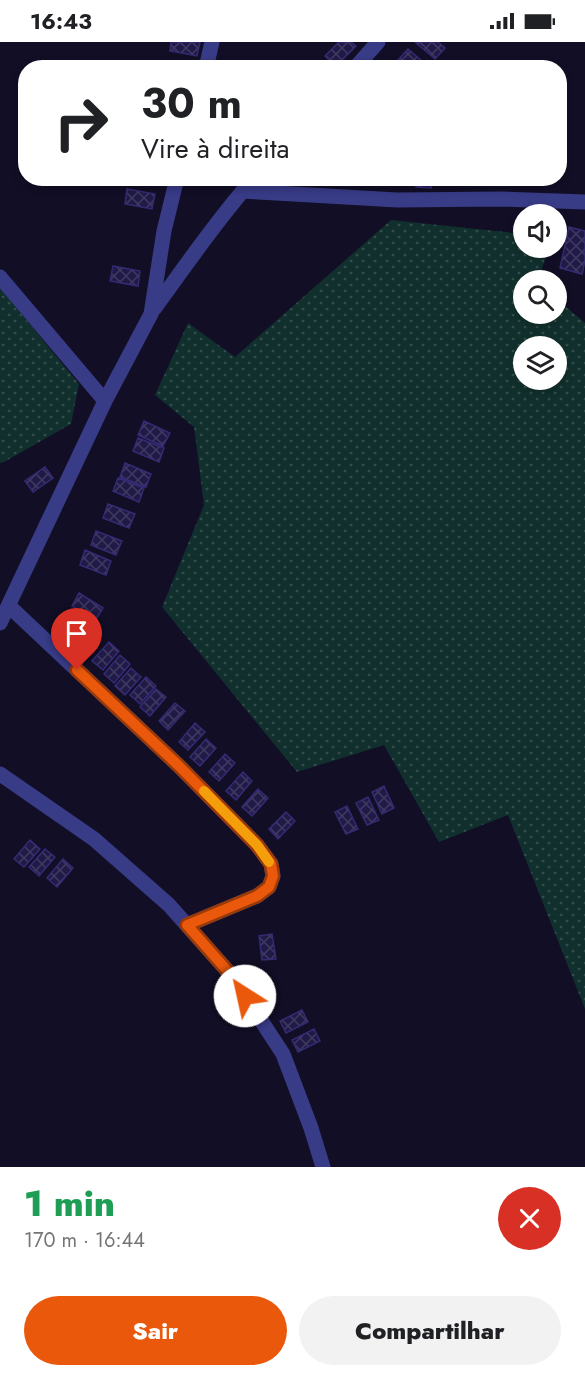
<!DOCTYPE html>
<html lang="pt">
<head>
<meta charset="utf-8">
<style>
  body { margin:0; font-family:Jost,sans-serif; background:#f2f2f2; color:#202124; height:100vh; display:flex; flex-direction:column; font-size:22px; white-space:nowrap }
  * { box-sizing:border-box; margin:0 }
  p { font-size:20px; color:#757577 }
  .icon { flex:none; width:33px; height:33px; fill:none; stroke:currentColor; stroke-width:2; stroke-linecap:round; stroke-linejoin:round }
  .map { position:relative; height:1125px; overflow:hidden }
  .sheet { display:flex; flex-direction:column; background:#fff; flex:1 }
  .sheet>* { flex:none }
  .top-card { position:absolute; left:18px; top:18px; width:549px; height:126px; border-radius:24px; box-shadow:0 3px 9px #0003; background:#fff; color:#202124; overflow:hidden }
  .buttons { position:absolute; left:513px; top:162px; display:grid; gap:12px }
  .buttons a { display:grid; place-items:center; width:54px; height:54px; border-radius:50%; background:#fff; box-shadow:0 3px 9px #0003; font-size:30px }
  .pin { position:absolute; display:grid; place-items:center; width:51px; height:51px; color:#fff; margin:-62px -26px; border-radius:50% 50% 50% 0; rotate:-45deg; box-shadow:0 0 6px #0007 }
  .pin .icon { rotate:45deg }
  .me { position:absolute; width:66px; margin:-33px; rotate:325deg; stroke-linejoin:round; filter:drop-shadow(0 0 4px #0008) }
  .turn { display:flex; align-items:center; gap:21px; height:126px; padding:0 24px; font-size:27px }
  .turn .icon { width:78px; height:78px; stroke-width:2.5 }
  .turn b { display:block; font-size:42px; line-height:51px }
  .round { display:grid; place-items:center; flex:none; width:63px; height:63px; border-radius:32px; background:#f2f2f2 }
  .head { display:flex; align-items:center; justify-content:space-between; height:102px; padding:0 24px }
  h1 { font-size:36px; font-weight:800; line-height:45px; color:#1e9e55 }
  .primary-button { display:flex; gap:12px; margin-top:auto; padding:12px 24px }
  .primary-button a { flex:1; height:69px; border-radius:36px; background:#ea580c; color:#fff; font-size:24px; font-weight:800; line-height:69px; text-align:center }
  .primary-button a+a { background:#f2f2f2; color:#202124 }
  .status { display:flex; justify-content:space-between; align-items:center; height:42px; padding:0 30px; background:#fff; direction:ltr }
  .status svg { height:16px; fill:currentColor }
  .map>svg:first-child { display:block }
  .grass { fill:url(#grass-dots); fill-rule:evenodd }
  .building { fill:url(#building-cross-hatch); stroke:#342b74; stroke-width:1.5 }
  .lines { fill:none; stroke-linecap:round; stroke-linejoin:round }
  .street { stroke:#383b86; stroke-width:15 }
  .route-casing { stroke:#983908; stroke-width:15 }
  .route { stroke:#ea580c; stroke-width:10 }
  .slow { stroke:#f59e0b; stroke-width:10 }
</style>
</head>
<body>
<div class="status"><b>16:43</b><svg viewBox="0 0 49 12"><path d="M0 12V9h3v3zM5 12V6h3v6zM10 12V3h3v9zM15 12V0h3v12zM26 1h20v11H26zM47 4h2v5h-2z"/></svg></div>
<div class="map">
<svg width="585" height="1125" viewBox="0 0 585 1125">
  <defs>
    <pattern id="grass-dots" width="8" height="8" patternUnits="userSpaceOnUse" patternTransform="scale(1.5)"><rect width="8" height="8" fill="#11302d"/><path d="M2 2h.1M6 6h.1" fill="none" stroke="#334d4c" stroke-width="1.8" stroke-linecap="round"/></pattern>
    <pattern id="building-cross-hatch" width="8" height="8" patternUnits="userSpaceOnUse" patternTransform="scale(1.5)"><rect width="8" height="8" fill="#201a47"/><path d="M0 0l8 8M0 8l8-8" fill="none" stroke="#403a63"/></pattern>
  </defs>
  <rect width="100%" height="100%" fill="#110e26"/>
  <!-- grass -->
  <path class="grass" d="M391 178 523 192 524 206H549L538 238H524V272H556L557 257 585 281V967L508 773 439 800 384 703 297 730 162 565 204 463 194 385 155 353 188 281 235 315ZM524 304H556V338H524Z
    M0 246 79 342 71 382 4 420 0 421Z"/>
  <!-- building -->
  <path class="building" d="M171 0H200L197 14 170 9Z
    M339 0H351L356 4 336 24 325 14Z
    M415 0H438L445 6 435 17Z
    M408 7 429 25V26H406L398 18Z
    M417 136H432L431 146 416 145Z
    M127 147 155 152 152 167 125 162Z
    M569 185 585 189V219L582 232 560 226Z
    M113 224 140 229 138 244 110 239Z
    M144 379 170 391 163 404 138 393Z
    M138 396 164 406 159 420 133 409Z
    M125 421 151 432 146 445 120 435Z
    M45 425 53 436 33 450 25 439Z
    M118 436 144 446 139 460 113 449Z
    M108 462 135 472 129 486 103 476Z
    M96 489 122 499 116 513 91 503Z
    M85 508 111 519 106 533 80 523Z
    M79 551 103 566 95 579 72 564Z
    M109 600 119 609 103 628 92 619Z
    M120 613 130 622 114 641 104 632Z
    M131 626 141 635 125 653 115 644Z
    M146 635 156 644 140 662 130 653Z
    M156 647 166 655 150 674 140 665Z
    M175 661 185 669 168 688 159 679Z
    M195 681 205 690 188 708 179 700Z
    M206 697 216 706 200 724 190 715Z
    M225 712 235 721 219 739 209 730Z
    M243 730 252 739 236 758 226 749Z
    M384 744 394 766 382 772 372 750Z
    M258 747 268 756 252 774 242 765Z
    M368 755 379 778 367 783 356 761Z
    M347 764 358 787 346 792 335 770Z
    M286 770 295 779 278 797 269 787Z
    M30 798 40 807 24 825 14 817Z
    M45 807 55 815 39 834 29 825Z
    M63 817 73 826 57 845 47 836Z
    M272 892 276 917 262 918 259 894Z
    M302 968 308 980 286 991 280 979Z
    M314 987 320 999 298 1010 292 998Z"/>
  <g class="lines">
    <!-- street -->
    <path class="street" d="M206 26 212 0
      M355 26 378 0
      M243 149 397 158 501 157 585 160
      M0 235 105 359
      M154 267C186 223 218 177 254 136
      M9 564 179 724 257 803 271 822 273 834 269 845 257 854 187 883
      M0 581 105 359 151 272 164 189 177 136
      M0 732 94 797 169 863 232 934 283 1012 311 1086 323 1125"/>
  </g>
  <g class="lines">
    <defs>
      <path id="route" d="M77 628 179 724 257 803 271 822 273 834 269 845 257 854 187 883 232 934 245 954"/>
    </defs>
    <!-- route casing -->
    <use href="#route" class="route-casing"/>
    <!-- route -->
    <use href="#route" class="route"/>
    <!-- slow -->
    <path class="slow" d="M204 749 257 803 269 820"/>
  </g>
</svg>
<div class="buttons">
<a><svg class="icon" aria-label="sound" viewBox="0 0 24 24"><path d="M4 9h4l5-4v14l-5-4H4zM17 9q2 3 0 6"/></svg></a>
<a><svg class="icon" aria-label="search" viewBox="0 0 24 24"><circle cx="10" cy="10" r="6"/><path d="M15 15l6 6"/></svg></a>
<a><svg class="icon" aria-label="layers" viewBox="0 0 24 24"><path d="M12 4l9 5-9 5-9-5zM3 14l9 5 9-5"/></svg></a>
</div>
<div class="pin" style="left:77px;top:628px;background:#d93025"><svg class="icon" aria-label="arrive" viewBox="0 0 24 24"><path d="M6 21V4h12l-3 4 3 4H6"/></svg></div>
<svg class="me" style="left:245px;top:954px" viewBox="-20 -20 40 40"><circle r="19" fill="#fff"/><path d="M0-13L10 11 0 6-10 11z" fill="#ea580c"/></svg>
<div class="top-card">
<div class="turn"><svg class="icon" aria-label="right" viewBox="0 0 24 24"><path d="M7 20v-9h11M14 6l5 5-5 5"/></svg><div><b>30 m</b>Vire à direita</div></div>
</div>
</div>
<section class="sheet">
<div class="head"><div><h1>1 min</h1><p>170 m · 16:44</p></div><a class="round" style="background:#d93025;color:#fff"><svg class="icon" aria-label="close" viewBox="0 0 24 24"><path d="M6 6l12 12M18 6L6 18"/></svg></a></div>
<div class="primary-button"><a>Sair</a><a>Compartilhar</a></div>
</section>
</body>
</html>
